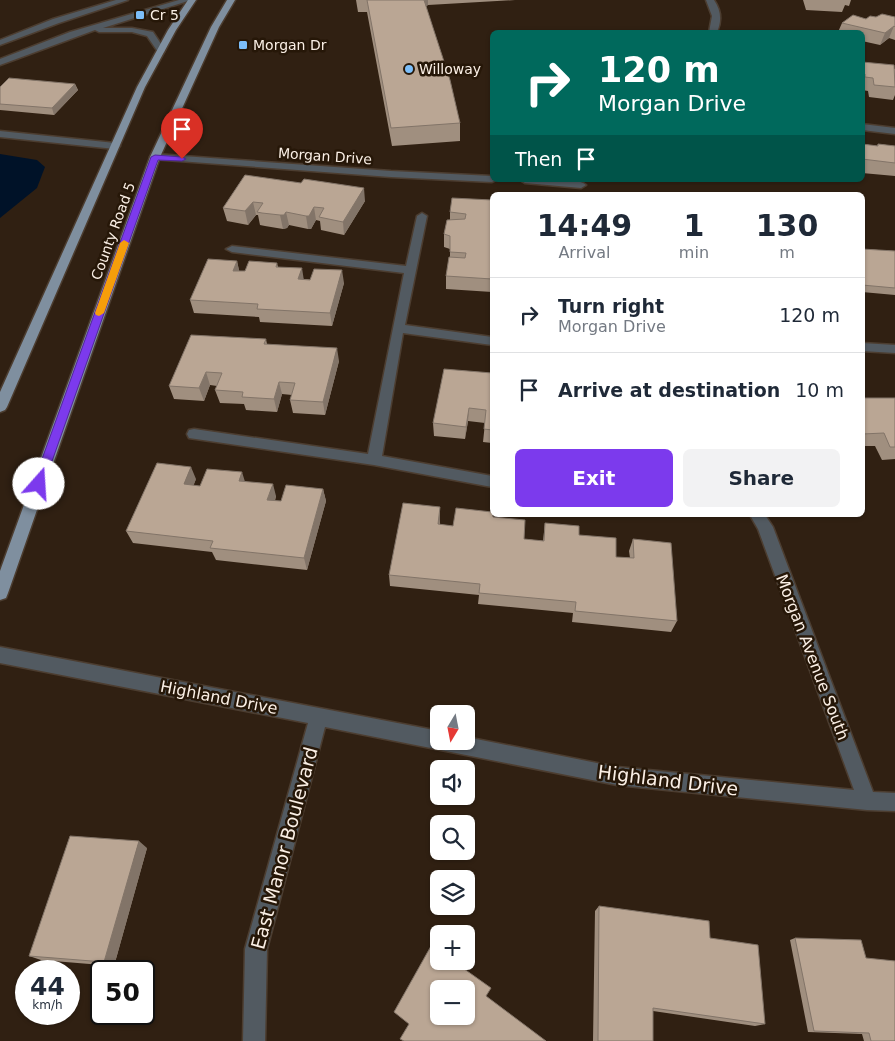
<!DOCTYPE html>
<html lang="en">
<head>
<meta charset="utf-8">
<style>
  body { margin:0; font-family:"DejaVu Sans",sans-serif; background:#f2f2f3; color:#1f2937; height:100vh; display:flex; flex-direction:column; font-size:19px; white-space:nowrap }
  * { box-sizing:border-box; margin:0 }
  p { font-size:16px; color:#747a83 }
  .icon { flex:none; width:28px; height:28px; fill:none; stroke:currentColor; stroke-width:2; stroke-linecap:round; stroke-linejoin:round }
  .map { position:relative; flex:1; overflow:hidden }
  .details { position:absolute; left:490px; top:192px; width:375px; height:325px; display:flex; flex-direction:column; background:#fff; border-radius:8px; box-shadow:0 1px 4px #0004 }
  .details>* { flex:none }
  .banner { position:absolute; left:490px; top:30px; width:375px; height:152px; border-radius:8px; box-shadow:0 1px 4px #0004; background:#00695c; color:#fff; overflow:hidden }
  .needle { width:32px; rotate:190deg }
  .tools { position:absolute; left:430px; top:705px; display:grid; gap:10px }
  .tools a { display:grid; place-items:center; width:45px; height:45px; border-radius:8px; background:#fff; box-shadow:0 1px 4px #0004; font-size:25px }
  .speed { position:absolute; left:15px; top:960px; display:flex; gap:10px; font-size:25px; font-weight:700; text-align:center }
  .speed>* { display:grid; place-content:center; width:65px; height:65px; border-radius:50%; background:#fff; box-shadow:0 1px 4px #0004; line-height:1 }
  .speed small { font-size:12px; font-weight:400 }
  .speed .limit { border:2px solid #111; border-radius:8px; background:#fff; color:#111 }
  .pin { position:absolute; display:grid; place-items:center; width:42px; height:42px; color:#fff; margin:-51px -21px; border-radius:50% 50% 50% 0; rotate:-45deg; box-shadow:0 0 5px #0007 }
  .pin .icon { rotate:45deg }
  .me { position:absolute; width:55px; margin:-28px; rotate:19deg; stroke-linejoin:round; filter:drop-shadow(0 0 4px #0008) }
  .turn { display:flex; align-items:center; gap:18px; height:105px; padding:0 25px; font-size:22px }
  .turn .icon { width:65px; height:65px; stroke-width:2.5 }
  .turn b { display:block; font-size:35px; line-height:42px }
  .then { display:flex; align-items:center; height:48px; padding:0 25px; background:#0003; gap:10px; font-size:19px }
  .eta { display:flex; justify-content:space-evenly; align-items:center; height:85px; text-align:center }
  .eta b { font-size:30px; font-weight:800; line-height:35px }
  .button { display:flex; gap:10px; margin-top:auto; padding:10px 25px }
  .button a { flex:1; height:58px; border-radius:8px; background:#7c3aed; color:#fff; font-size:20px; font-weight:800; line-height:58px; text-align:center }
  .button a+a { background:#f2f2f3; color:#1f2937 }
  ul { padding:0; list-style:none }
  li { display:flex; align-items:center; gap:15px; height:75px; padding:0 25px; border-top:1px solid #e0e1e3 }
  li div { flex:1 }
  li b { display:block; font-size:19px }
  li em { font-style:normal }
  .map>svg:first-child { display:block }
  .water { fill:#001228 }
  .lines { fill:none; stroke-linecap:round; stroke-linejoin:round }
  .minor-casing { stroke:#4c3d30; stroke-width:3 }
  .major-casing { stroke:#4c3d30; stroke-width:3 }
  .minor { fill:#525a61; fill-rule:evenodd }
  .major { fill:#7f8f9f; fill-rule:evenodd }
  .wall { fill:#a08f7f }
  .shaded-wall { fill:#827468 }
  .building { fill:#baa694; stroke:#827468; fill-rule:evenodd }
  .route { fill:#7c3aed; stroke:#51269a }
  .slow { fill:#f59e0b }
  .poi-dot { fill:#7cbef9; stroke:#261708; stroke-width:2 }
  .labels { text-anchor:middle; stroke-width:5; stroke-linejoin:round; paint-order:stroke }
  .far-poi-label { font-size:14px; fill:#faefe5; stroke:#261708; text-anchor:start }
  .far-street-label { font-size:14px; fill:#faefe5; stroke:#261708 }
  .street-label { font-size:16px; fill:#faefe5; stroke:#261708 }
  .near-street-label { font-size:19px; fill:#faefe5; stroke:#261708 }
</style>
</head>
<body>
<div class="map">
<svg width="895" height="1041" viewBox="0 0 895 1041">
  <rect width="100%" height="100%" fill="#302012"/>
  <!-- water -->
  <path class="water" d="M0 154 37 160 45 167 37 188 0 218Z"/>
  <g class="lines">
    <defs>
      <path id="minor" d="M116 0H128L59 23 0 45V40L53 19Z
        M179 0H191L103 28H132L153 32 165 50 164 52H158L147 36 132 32H99L95 30 0 65V59L70 32Z
        M706 0H714C721 10 722 21 717 32H709L712 16Z
        M862 124 895 128V134L862 130Z
        M0 131 115 143 120 146 115 149 0 137Z
        M155 154 391 171 492 176V180H496L492 182 391 177 152 159 150 157Z
        M520 180C534 180 576 176 586 185L581 188 525 183Z
        M422 213 427 216 405 325 492 337V345L403 333 382 456 492 476V487L374 465 189 438 187 434 189 430 194 429 368 454 404 273 232 252 226 249 232 246 406 266 417 216Z
        M862 343 895 345V353L862 351Z
        M750 515H765L773 527 873 792 895 793V811L867 810 617 785 325 727 267 949 265 1041H243L245 949 308 723 0 663V647L439 731V741H466V737L617 767 854 790 758 529Z"/>
      <path id="major" d="M188 0H196L176 30 145 87 7 407 5 410 0 412V392L137 87 168 30Z
        M227 0H235L219 27 160 157 8 593 6 598 0 600V571L150 157 211 27Z"/>
    </defs>
    <!-- minor casing -->
    <use href="#minor" class="minor-casing"/>
    <!-- major casing -->
    <use href="#major" class="major-casing"/>
    <!-- minor -->
    <use href="#minor" class="minor"/>
    <!-- major -->
    <use href="#major" class="major"/>
  </g>
  <!-- wall -->
  <path class="wall" d="M356 0H515L428 5 426 6 460 123V141L392 146 367 12H358Z
    M803 0H851L849 6 845 5 842 12 806 10Z
    M876 17H895V40L889 38 880 45 862 41V32H838L842 23Z
    M862 62 895 69V95L893 100 869 97 868 91 862 90Z
    M75 84 78 90 54 115 0 110V87Z
    M862 144 877 146 878 144 895 146V176L862 173Z
    M245 175 365 201 344 235 321 230 320 221 316 220 311 229H308L289 225 287 228 283 229 265 226 260 225 258 215H256L248 225 227 221 223 208Z
    M492 200V292L446 289V276L450 257V249L444 247V234L450 220V212Z
    M862 249 895 251V295L862 292Z
    M237 261 239 271H245L277 263 278 267 304 279 344 283 332 326 260 322 259 317 194 313 190 300Z
    M266 339 267 344 339 361 325 415 293 413 290 400 292 395 282 394 277 412 246 410 244 404 220 403 215 390 217 386 210 385 204 401 174 399 169 386Z
    M492 373V443L483 442 485 423 468 421 465 439 434 436 433 423Z
    M862 395 864 398H895V459L882 460 875 446H862Z
    M196 479 193 486H200L245 481 276 496 275 501H281L323 489 326 501 307 570 216 560 212 552 133 543 126 531Z
    M440 507V525L453 526 493 517 524 539 543 541 545 523 579 535 616 557 630 558 629 551 633 539 677 621 671 632 572 622 573 613 478 604 479 595 390 586 389 575Z
    M147 848 114 966 41 960 29 956Z
    M599 906 710 938 765 1024 755 1026 653 1011V1041H593L595 911Z
    M795 938 866 958 895 1041H864L862 1034 808 1032 790 940Z"/>
  <!-- shaded-wall -->
  <path class="shaded-wall" d="M421 0H428V5L422 9Z
    M894 26 889 38 880 45 885 33Z
    M75 84 78 90 54 115 52 108Z
    M364 188 365 201 344 235 343 222Z
    M253 202 256 215 248 225 245 211Z
    M314 207 316 220 311 229H308L306 216Z
    M286 212 289 225 287 228 283 229 280 215Z
    M237 261 240 274 233 271Z
    M302 268 304 281 298 279Z
    M342 270 344 283 332 326 330 313Z
    M337 348 339 361 325 415 323 402Z
    M206 372 210 385 204 401 199 388Z
    M279 382 282 394 277 412 274 399Z
    M469 408 468 421 465 439 466 427Z
    M191 467 196 479 189 497 184 484Z
    M242 472 246 485 239 481Z
    M273 484 276 496 271 512 267 500Z
    M323 489 326 501 307 570 304 558Z
    M440 507V519L438 536V524Z
    M139 841 147 848 114 966 104 962Z"/>
  <!-- building -->
  <path class="building" d="M367 0H424L450 80 460 123 391 128Z
    M882 14 895 17V27L894 26 885 33 842 23 853 15 866 19 870 16 876 17Z
    M862 62 894 65 895 87 874 85 873 78 865 77V74H862Z
    M9 78 75 84 52 108 0 104V87Z
    M862 144 878 146V144L895 146V163L862 159Z
    M245 175 301 183 304 179 364 188 343 222 319 217 324 208 314 207 309 216H306L286 212 284 215H280L262 213 257 212 263 203 253 202 245 211 223 208Z
    M452 198 492 200V279L446 276 449 257 465 258 466 253 450 252V236L444 234 447 220 465 219 466 214 450 212Z
    M862 249 895 251V288L862 285Z
    M208 259 237 261 233 271H245L249 261 277 263 276 267 302 268 298 279 310 280 314 269 342 270 330 313 257 309 258 304 190 300Z
    M191 335 266 339 264 344 337 348 323 402 290 400 295 383 279 382 274 399 242 397 243 392 215 390 222 373 206 372 199 388 169 386Z
    M444 369 492 373V430L484 429 486 410 469 408 466 427 433 423Z
    M862 395 864 398H895V447H890L884 433 862 434Z
    M157 463 191 467 184 484 200 486 207 469 242 472 239 481 273 484 267 500 281 501 286 485 323 489 304 558 210 548 213 541 126 531Z
    M403 503 440 507 438 524 453 526 456 508 492 512 493 517 525 520 524 539 544 541 545 523 579 526V535L616 538V557L634 558 633 539 671 543 677 621 575 611 576 602 479 593 480 584 389 575Z
    M70 836 139 841 104 962 29 956Z
    M599 906 709 921 710 938 758 945 765 1024 653 1008V1041H598Z
    M795 938 861 940 866 958 895 961V1041H871L869 1033 814 1031Z
    M431 946 439 951V961H453L491 988 486 996 546 1041H404L400 1039 409 1024 394 1012ZM439 989H466V1016H439Z"/>
  <!-- route -->
  <path class="route" d="M155 155 182 157 186 159 182 161 158 160 44 484 43 487H35L33 484 151 157Z"/>
  <!-- slow -->
  <path class="slow" d="M124 240 129 243 104 313 99 316 96 315 95 313 120 243Z"/>
  <!-- markers -->
  <g class="poi-dot">
    <rect x="135" y="10" width="10" height="10" rx="2.5"/>
    <rect x="238" y="40" width="10" height="10" rx="2.5"/>
    <circle cx="409" cy="69" r="5"/>
  </g>
  <g class="labels">
    <!-- far-poi labels -->
    <g class="far-poi-label">
      <text x="150" y="20">Cr 5</text>
      <text x="253" y="50">Morgan Dr</text>
      <text x="419" y="74">Willoway</text>
    </g>
    <!-- far-street labels -->
    <g class="far-street-label">
      <text transform="translate(325 156) rotate(4)" y="5">Morgan Drive</text>
      <text transform="translate(113 231) rotate(-70)" y="5">County Road 5</text>
    </g>
    <!-- street labels -->
    <g class="street-label">
      <text transform="translate(813 657) rotate(69)" y="6">Morgan Avenue South</text>
      <text transform="translate(219 697) rotate(11)" y="6">Highland Drive</text>
    </g>
    <!-- near-street labels -->
    <g class="near-street-label">
      <text transform="translate(668 780) rotate(7)" y="7">Highland Drive</text>
      <text transform="translate(284 848) rotate(-75)" y="7">East Manor Boulevard</text>
    </g>
  </g>
</svg>
<div class="tools">
<a><svg class="needle" viewBox="-14 -14 28 28"><path d="M0-13l5 13h-10z" fill="#e53935"/><path d="M0 13l5-13h-10z" fill="#747a83"/></svg></a>
<a><svg class="icon" aria-label="sound" viewBox="0 0 24 24"><path d="M4 9h4l5-4v14l-5-4H4zM17 9q2 3 0 6"/></svg></a>
<a><svg class="icon" aria-label="search" viewBox="0 0 24 24"><circle cx="10" cy="10" r="6"/><path d="M15 15l6 6"/></svg></a>
<a><svg class="icon" aria-label="layers" viewBox="0 0 24 24"><path d="M12 4l9 5-9 5-9-5zM3 14l9 5 9-5"/></svg></a>
<a>+</a>
<a>−</a>
</div>
<div class="speed"><div>44<small>km/h</small></div><div class="limit">50</div></div>
<div class="pin" style="left:182px;top:159px;background:#d93025"><svg class="icon" aria-label="arrive" viewBox="0 0 24 24"><path d="M6 21V4h12l-3 4 3 4H6"/></svg></div>
<svg class="me" style="left:39px;top:484px" viewBox="-20 -20 40 40"><circle r="19" fill="#fff"/><path d="M0-13L10 11 0 6-10 11z" fill="#7c3aed"/></svg>
<div class="banner">
<div class="turn"><svg class="icon" aria-label="right" viewBox="0 0 24 24"><path d="M7 20v-9h11M14 6l5 5-5 5"/></svg><div><b>120 m</b>Morgan Drive</div></div>
<div class="then">Then<svg class="icon" aria-label="arrive" viewBox="0 0 24 24"><path d="M6 21V4h12l-3 4 3 4H6"/></svg></div>
</div>
<section class="details">
<div class="eta">
<div><b>14:49</b><p>Arrival</p></div>
<div><b>1</b><p>min</p></div>
<div><b>130</b><p>m</p></div>
</div>
<ul>
<li><svg class="icon" aria-label="right" viewBox="0 0 24 24"><path d="M7 20v-9h11M14 6l5 5-5 5"/></svg><div><b>Turn right</b><p>Morgan Drive</p></div><em>120 m</em></li>
<li><svg class="icon" aria-label="arrive" viewBox="0 0 24 24"><path d="M6 21V4h12l-3 4 3 4H6"/></svg><div><b>Arrive at destination</b></div><em>10 m</em></li>
</ul>
<div class="button"><a>Exit</a><a>Share</a></div>
</section>
</div>
</body>
</html>
